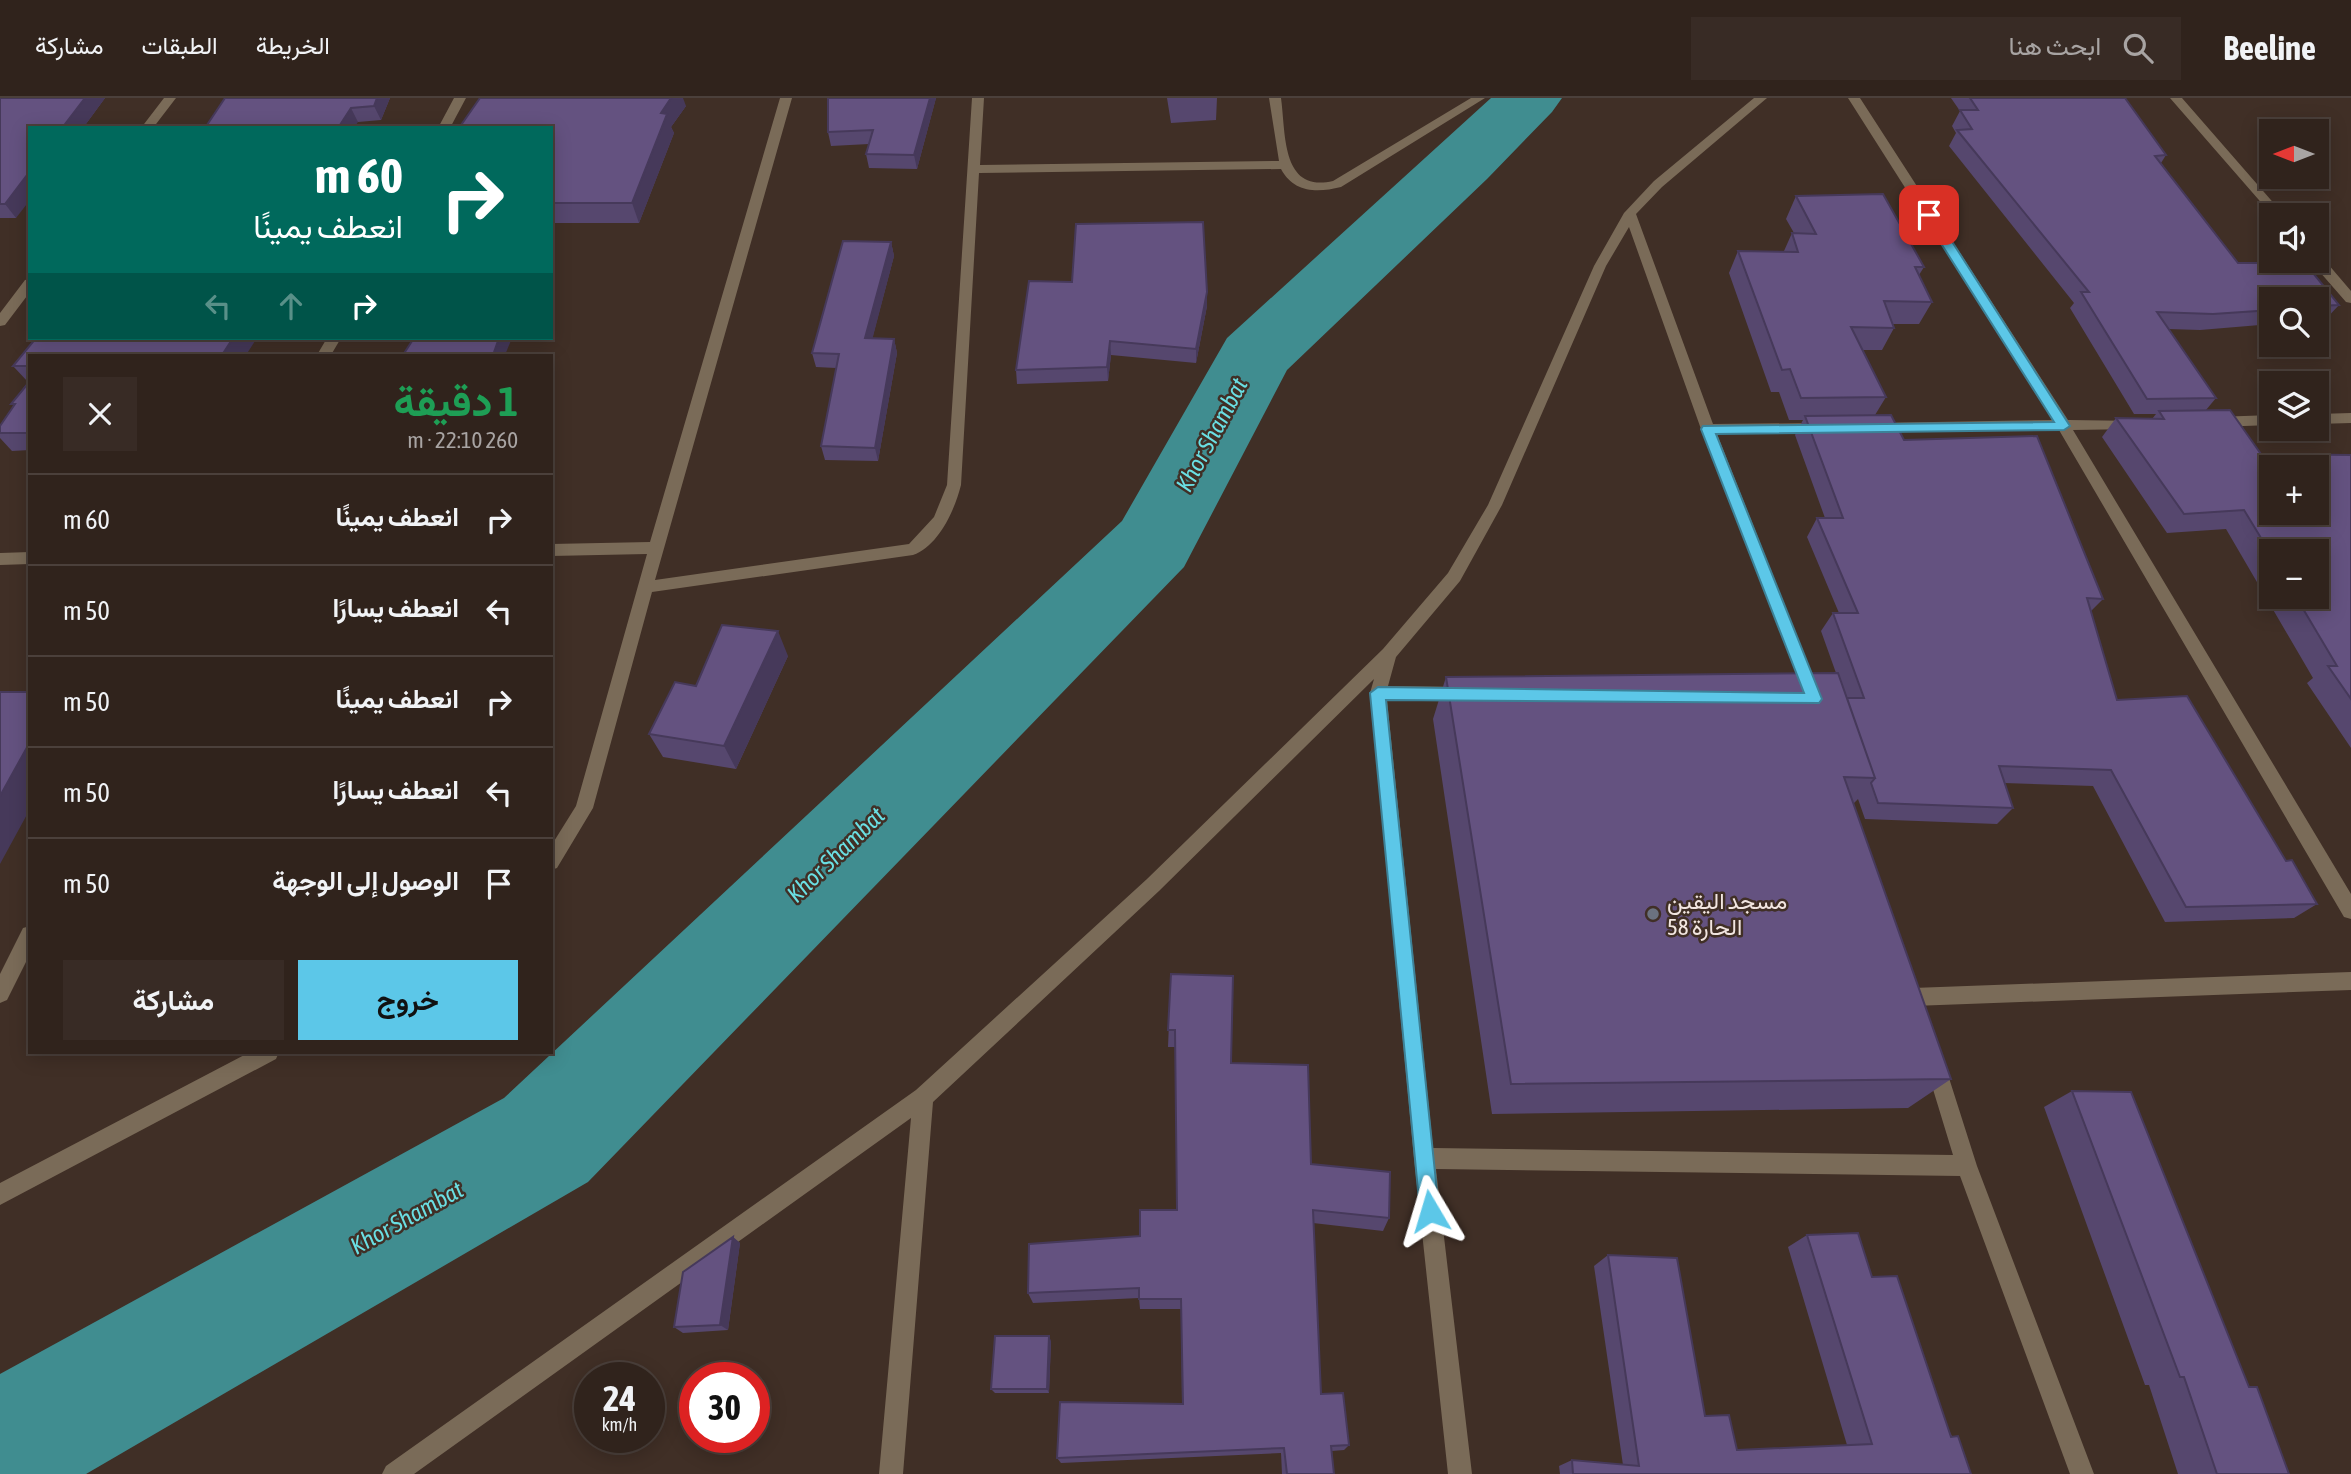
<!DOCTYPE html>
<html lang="ar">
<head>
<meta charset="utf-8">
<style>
  body { margin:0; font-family:"Asap Condensed",Vazirmatn,sans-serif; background:#382b25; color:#f1f3f6; direction:rtl; height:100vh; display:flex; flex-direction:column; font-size:26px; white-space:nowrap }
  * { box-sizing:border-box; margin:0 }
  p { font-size:23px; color:#a8a4a3 }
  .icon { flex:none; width:38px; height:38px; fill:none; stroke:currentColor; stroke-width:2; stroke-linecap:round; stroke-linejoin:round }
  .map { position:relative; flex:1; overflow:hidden; direction:ltr }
  .panel { position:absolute; left:28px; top:256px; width:525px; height:700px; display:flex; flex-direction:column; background:#30231c; border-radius:0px; box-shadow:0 4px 18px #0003,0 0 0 2px #4b403b; direction:rtl }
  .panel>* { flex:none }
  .guide { position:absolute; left:28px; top:28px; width:525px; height:214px; border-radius:0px; box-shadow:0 4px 18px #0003,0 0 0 2px #4b403b; direction:rtl; background:#00695c; color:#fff; overflow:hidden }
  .needle { width:46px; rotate:270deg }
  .tools { position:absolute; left:2259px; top:21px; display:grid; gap:14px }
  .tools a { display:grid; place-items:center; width:70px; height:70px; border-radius:0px; background:#30231c; box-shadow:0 4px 18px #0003,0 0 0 2px #4b403b; font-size:35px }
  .speed { position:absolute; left:574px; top:1264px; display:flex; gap:14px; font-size:35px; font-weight:700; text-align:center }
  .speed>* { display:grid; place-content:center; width:91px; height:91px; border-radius:50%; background:#30231c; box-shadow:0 4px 18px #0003,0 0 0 2px #4b403b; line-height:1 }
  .speed small { font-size:18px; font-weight:400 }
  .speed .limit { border:10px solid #d22; background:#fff; color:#111 }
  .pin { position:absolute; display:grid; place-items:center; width:60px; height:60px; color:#fff; margin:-30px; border-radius:14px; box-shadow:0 4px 10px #0006 }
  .me { position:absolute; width:77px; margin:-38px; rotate:353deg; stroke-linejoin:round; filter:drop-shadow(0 0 5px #0008) }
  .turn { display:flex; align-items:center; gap:24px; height:147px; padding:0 35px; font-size:32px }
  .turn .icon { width:91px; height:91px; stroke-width:2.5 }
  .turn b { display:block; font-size:49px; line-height:60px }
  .lanes { display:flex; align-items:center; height:66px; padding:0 35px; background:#0003; justify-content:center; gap:35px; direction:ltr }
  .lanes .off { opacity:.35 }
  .round { display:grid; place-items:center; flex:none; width:74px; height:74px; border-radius:0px; background:#382b25 }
  .summary { display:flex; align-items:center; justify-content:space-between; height:119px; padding:0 35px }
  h1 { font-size:42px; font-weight:700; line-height:52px; color:#1e9e55 }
  .action { display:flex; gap:14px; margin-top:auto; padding:14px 35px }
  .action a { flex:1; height:80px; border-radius:0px; background:#5cc7e8; color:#111; font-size:28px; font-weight:700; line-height:80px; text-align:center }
  .action a+a { background:#382b25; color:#f1f3f6 }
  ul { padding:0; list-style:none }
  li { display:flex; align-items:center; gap:21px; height:91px; padding:0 35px; border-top:2px solid #4b403b }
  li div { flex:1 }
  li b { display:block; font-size:26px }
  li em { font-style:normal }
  header { display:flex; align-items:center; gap:42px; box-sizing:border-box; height:98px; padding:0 35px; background:#30231c; border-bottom:2px solid #4b403b }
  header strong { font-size:33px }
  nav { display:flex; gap:38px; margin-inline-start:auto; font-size:24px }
  .search { width:490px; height:63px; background:#382b25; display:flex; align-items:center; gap:18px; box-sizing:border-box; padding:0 24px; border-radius:0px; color:#a8a4a3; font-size:26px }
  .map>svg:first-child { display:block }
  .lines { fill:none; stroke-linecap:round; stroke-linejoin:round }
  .river { fill:#408d90; fill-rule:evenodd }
  .minor { fill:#7a6b58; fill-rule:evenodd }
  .wall { fill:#56476e; fill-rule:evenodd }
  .shaded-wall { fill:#46395a }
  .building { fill:#645280; stroke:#46395a; stroke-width:2; fill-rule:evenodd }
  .route { fill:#5cc7e8; stroke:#3c8197; stroke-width:2 }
  .worship-dot { fill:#6b7280; stroke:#402f26; stroke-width:2.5 }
  .labels { text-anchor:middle; stroke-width:5; stroke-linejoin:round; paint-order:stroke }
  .poi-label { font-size:23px; fill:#f2e6e1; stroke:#402f26; text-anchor:start }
  .water-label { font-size:24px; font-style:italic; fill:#6adfe3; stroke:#402f26 }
</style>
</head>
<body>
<header>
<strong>Beeline</strong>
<div class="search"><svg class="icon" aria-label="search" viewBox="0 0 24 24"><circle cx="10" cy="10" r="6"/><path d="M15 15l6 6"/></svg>ابحث هنا</div>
<nav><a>الخريطة</a><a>الطبقات</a><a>مشاركة</a></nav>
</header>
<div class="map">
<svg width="2351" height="1376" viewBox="0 0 2351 1376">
  <rect width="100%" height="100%" fill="#402f26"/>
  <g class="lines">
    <!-- river -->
    <path class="river" d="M1491 0H1562L1552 14 1487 81 1287 272 1184 469 588 1084 86 1376H0V1276L504 1000 1122 423 1227 240Z"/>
    <!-- minor -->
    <path class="minor" d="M164 0H176L153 30H141Z
      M454 0H466L450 30H438Z
      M780 0H792L655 482 909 446 934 419 947 387 972 0H984L980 67 1279 63 1269 0H1281C1286 36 1281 95 1333 83L1471 0H1485L1341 89C1317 95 1294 95 1281 71L979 75 961 387C955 411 939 448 913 457L652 494 593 710 557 770 551 772V748L576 708 647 456 551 458V446L650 444Z
      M1754 0H1767L1662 89 1636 116 1713 326 1820 325 1827 330 1820 335 1717 336 1820 596 1818 601H1806L1804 596 1701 331 1629 129 1606 168 1502 407 1460 483 1396 559 1388 588 1464 589 1470 591 1472 596 1470 601 1464 603 1387 602 1433 1050 1953 1057 1925 965 1928 958 1935 955 1942 958 1977 1068 2094 1376H2070L1960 1078 1436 1071 1472 1376H1448L1414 1060 1370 595 1374 581 1159 793 933 1004 903 1376H879L911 1020 414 1376H382L386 1368 916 992 1147 781 1383 551 1448 475 1488 407 1594 168 1624 115 1654 83Z
      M1848 0H1860L2068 322 2140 323V329L2135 331 2073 332 2351 796V821L2344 819 2059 332 1871 333V327L1876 325 2053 322Z
      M2170 0H2182L2284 117H2272Z
      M2317 158 2322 159 2351 193V205L2346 204 2312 165 2311 163H2317Z
      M30 181V194L5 227 0 228V215L25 182Z
      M327 240H341L331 257H317Z
      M2351 315V325L2317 326V316Z
      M2272 317V327L2216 329 2209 324 2216 319Z
      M30 454V466L0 467V455Z
      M30 828V856L7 902 0 905V876L23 830Z
      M2351 874V892L1913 908 1906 905 1903 899 1906 893 1913 890Z
      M250 954H279L276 961 0 1107V1085Z"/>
  </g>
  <!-- wall -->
  <path class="wall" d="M0 0H105L83 30H30L16 120H0Z
    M225 0H390L381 22 358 24Z
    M828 0H936L917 71 869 70 866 56 869 46 831 48 828 34Z
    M1167 0H1217L1216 22 1171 25Z
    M1951 0H2125L2166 57 2161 65 2238 165 2339 207 2325 222 2317 223V201H2272V226L2200 232 2168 231 2216 300 2206 312 2261 356 2351 357V650L2307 585 2313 580 2226 431 2167 435 2102 339 2116 320 2152 321 2156 316H2134L2070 210 2074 205 1949 48 1956 35 1952 28 1960 13ZM2272 453 2317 499H2272Z
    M686 8 671 29 674 35 639 125H551V30Z
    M1796 98 1924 169 1919 177 1932 204 1919 226H1893L1894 230 1882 252H1863L1886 299 1875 317 1904 342 2103 501 2091 513 2117 602 2286 763 2317 806 2294 820 2165 824 2093 688 2004 685 2013 710 1997 726 1865 721 1858 701 1853 706 1951 981 1908 1010 1492 1016 1433 621 1446 579 1836 575 1821 533 1833 515H1839L1807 439 1817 420H1825L1795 337 1803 322H1789L1779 294H1771L1729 175 1738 153H1784L1792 135H1794L1786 121Z
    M891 144 894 158 872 241H894L897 255 878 363 825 362 821 348 836 270 816 269 812 255Z
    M1207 194V208L1196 265 1111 257 1108 283 1017 286 1016 272Z
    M30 257V352L12 353 0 340V328L14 308 11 306 28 284 13 268Z
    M788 558 736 671 663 659 649 636 696 588Z
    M1171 876 1231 965 1311 1066 1389 1120 1383 1133 1313 1125 1321 1296 1349 1347 1344 1352 1332 1353 1334 1376H1282L1281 1355 1061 1365 1057 1360 1182 1306 1181 1211H1140L1139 1200 1033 1205 1028 1195 1140 1138 1177 1112 1175 949H1168Z
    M2072 993 2249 1289 2289 1376H2178L2149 1287H2145L2044 1009Z
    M1807 1137 1872 1179 1971 1376H1560L1559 1368 1572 1362 1623 1367 1594 1168 1608 1157 1705 1318 1737 1352 1847 1347 1788 1149Z
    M733 1139 740 1145 728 1232 683 1235 674 1229Z
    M1051 1243 1049 1295H995L991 1291Z"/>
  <!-- shaded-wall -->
  <path class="shaded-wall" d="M85 0H105L83 30H62Z
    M377 0H390L381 22 374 8Z
    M671 0H683L686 8 671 29 674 35 639 125 632 105 661 15Z
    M930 0H936L917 71 914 57Z
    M351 10 358 24 354 30H338Z
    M30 73V102L16 120 5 106Z
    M891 144 894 158 869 254 865 240Z
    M1207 194V208L1196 265V251Z
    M233 240H257L246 257H222Z
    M499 240H512L505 257H493Z
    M894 241 897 255 878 363 875 350Z
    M1110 243 1111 257 1108 283 1107 269Z
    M778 533 788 558 736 671 724 648Z
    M30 644V711L0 766V698Z
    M733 1139 740 1145 728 1232 720 1227Z
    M1049 1238 1051 1243 1049 1295 1047 1291Z"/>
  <!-- building -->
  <path class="building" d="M0 0H85L62 30H30V73L5 106H0Z
    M225 0H377L374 8 351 10 338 30H205Z
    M480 0H671L661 15 667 16 632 105H551V30H459Z
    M828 0H930L914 57 866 56 873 32 828 34Z
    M1970 0H2125L2166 57 2155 58 2238 165H2305L2339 207 2317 208V201H2272V212L2213 216 2157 214 2216 300 2147 301 2081 194H2089L1957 32 1972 31 1960 12H1978Z
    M1883 96 1924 169H1915L1932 204 1884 203 1894 230 1851 229 1886 299 1801 300 1790 271 1782 272 1738 153 1798 154 1792 135 1816 136 1796 98Z
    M1203 124 1207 194 1196 251 1110 243 1107 269 1016 272 1029 183 1072 184 1076 126Z
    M843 143 891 144 865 240 894 241 875 350 821 348 839 256 812 255Z
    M36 240H233L222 257H30V268H13Z
    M414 240H499L493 257H403Z
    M30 283V335H0V328L15 306H11Z
    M2230 312 2261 356 2351 357V601L2328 568H2337L2296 499H2317V453H2272V458L2244 412 2184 416 2116 320 2164 321 2159 313ZM2272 369H2317V415H2272Z
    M1891 317 1904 342 2037 338 2103 501 2087 500 2117 602 2187 598 2286 763 2292 762 2317 806 2186 809 2111 672 1999 668 2013 710 1878 705 1871 685 1875 680 1847 600H1864L1833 515H1858L1817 420H1843L1805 318Z
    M722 527 778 533 724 648 649 636 675 584 696 588Z
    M1838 575 1875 680 1844 679 1951 981 1511 986 1446 579Z
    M0 594H30V644L0 698Z
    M1171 876 1233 878 1231 965 1308 967 1311 1066 1390 1074 1389 1120 1313 1112 1321 1296 1343 1295 1349 1347 1331 1348 1334 1376H1287L1284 1350 1057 1360 1060 1304 1183 1306 1181 1201H1139V1190L1028 1195 1029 1146 1140 1138V1112H1177L1175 932H1168Z
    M2072 993 2131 994 2249 1289H2257L2289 1376H2217L2184 1279H2180Z
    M1858 1135 1872 1179 1897 1178 1951 1339 1958 1338 1971 1376H1573L1572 1362 1639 1368 1608 1157 1677 1160 1705 1318 1729 1317 1737 1352 1872 1346 1807 1137Z
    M733 1139 720 1227 674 1229 683 1174Z
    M995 1238H1049L1047 1291H991Z"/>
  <!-- route -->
  <path class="route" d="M1929 114 1935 117 2070 328 2064 332 1716 336 1822 601 1819 605 1386 602 1439 1113 1436 1120 1430 1123 1423 1120 1420 1113 1370 595 1378 589 1804 595 1701 331 1703 328 2054 324 1923 117Z"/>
  <!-- markers -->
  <circle class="worship-dot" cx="1653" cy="816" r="7"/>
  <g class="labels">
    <!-- poi labels -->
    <g class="poi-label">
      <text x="1667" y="811">مسجد اليقين<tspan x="1667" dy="26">الحارة 58</tspan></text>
    </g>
    <!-- water labels -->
    <g class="water-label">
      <text transform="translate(1212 337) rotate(-62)" y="8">Khor Shambat</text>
      <text transform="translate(836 757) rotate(-44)" y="8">Khor Shambat</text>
      <text transform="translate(407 1120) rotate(-29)" y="8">Khor Shambat</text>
    </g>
  </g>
</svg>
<div class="tools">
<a><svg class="needle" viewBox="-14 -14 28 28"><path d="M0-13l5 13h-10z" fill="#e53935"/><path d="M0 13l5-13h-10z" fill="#a8a4a3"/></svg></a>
<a><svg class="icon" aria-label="sound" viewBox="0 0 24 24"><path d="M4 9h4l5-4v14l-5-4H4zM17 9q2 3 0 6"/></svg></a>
<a><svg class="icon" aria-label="search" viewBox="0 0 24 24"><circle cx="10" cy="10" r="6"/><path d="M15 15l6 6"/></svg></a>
<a><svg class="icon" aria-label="layers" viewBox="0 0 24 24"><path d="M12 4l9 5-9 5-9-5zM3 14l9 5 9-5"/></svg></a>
<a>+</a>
<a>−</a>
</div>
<div class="speed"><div>24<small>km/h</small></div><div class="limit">30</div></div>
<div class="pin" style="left:1929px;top:117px;background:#d93025"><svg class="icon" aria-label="arrive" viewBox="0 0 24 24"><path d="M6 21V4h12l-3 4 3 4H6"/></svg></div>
<svg class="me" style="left:1430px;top:1113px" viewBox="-20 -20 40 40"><path d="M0-17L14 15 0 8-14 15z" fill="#5cc7e8" stroke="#fff" stroke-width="4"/></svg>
<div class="guide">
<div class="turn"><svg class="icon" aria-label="right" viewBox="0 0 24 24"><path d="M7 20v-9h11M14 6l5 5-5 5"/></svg><div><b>60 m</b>انعطف يمينًا</div></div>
<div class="lanes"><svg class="icon off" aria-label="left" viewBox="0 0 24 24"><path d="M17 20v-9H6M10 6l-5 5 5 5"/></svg><svg class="icon off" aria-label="ahead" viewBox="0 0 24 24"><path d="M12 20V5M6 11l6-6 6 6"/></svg><svg class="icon" aria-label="right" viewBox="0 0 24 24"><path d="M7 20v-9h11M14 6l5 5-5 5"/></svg></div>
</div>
<section class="panel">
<div class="summary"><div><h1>1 دقيقة</h1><p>260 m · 22:10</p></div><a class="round"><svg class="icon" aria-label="close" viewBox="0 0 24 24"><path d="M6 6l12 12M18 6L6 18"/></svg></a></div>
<ul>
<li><svg class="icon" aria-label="right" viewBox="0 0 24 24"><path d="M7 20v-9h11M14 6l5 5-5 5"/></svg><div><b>انعطف يمينًا</b></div><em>60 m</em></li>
<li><svg class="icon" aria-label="left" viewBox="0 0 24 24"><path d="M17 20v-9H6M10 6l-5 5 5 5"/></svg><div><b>انعطف يسارًا</b></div><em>50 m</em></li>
<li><svg class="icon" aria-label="right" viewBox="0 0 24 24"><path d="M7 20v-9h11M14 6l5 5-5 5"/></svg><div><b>انعطف يمينًا</b></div><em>50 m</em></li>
<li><svg class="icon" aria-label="left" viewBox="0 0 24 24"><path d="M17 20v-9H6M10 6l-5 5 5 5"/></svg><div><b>انعطف يسارًا</b></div><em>50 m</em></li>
<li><svg class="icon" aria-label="arrive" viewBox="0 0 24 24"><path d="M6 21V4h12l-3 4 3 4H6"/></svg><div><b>الوصول إلى الوجهة</b></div><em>50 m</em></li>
</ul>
<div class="action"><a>خروج</a><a>مشاركة</a></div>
</section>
</div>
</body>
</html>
